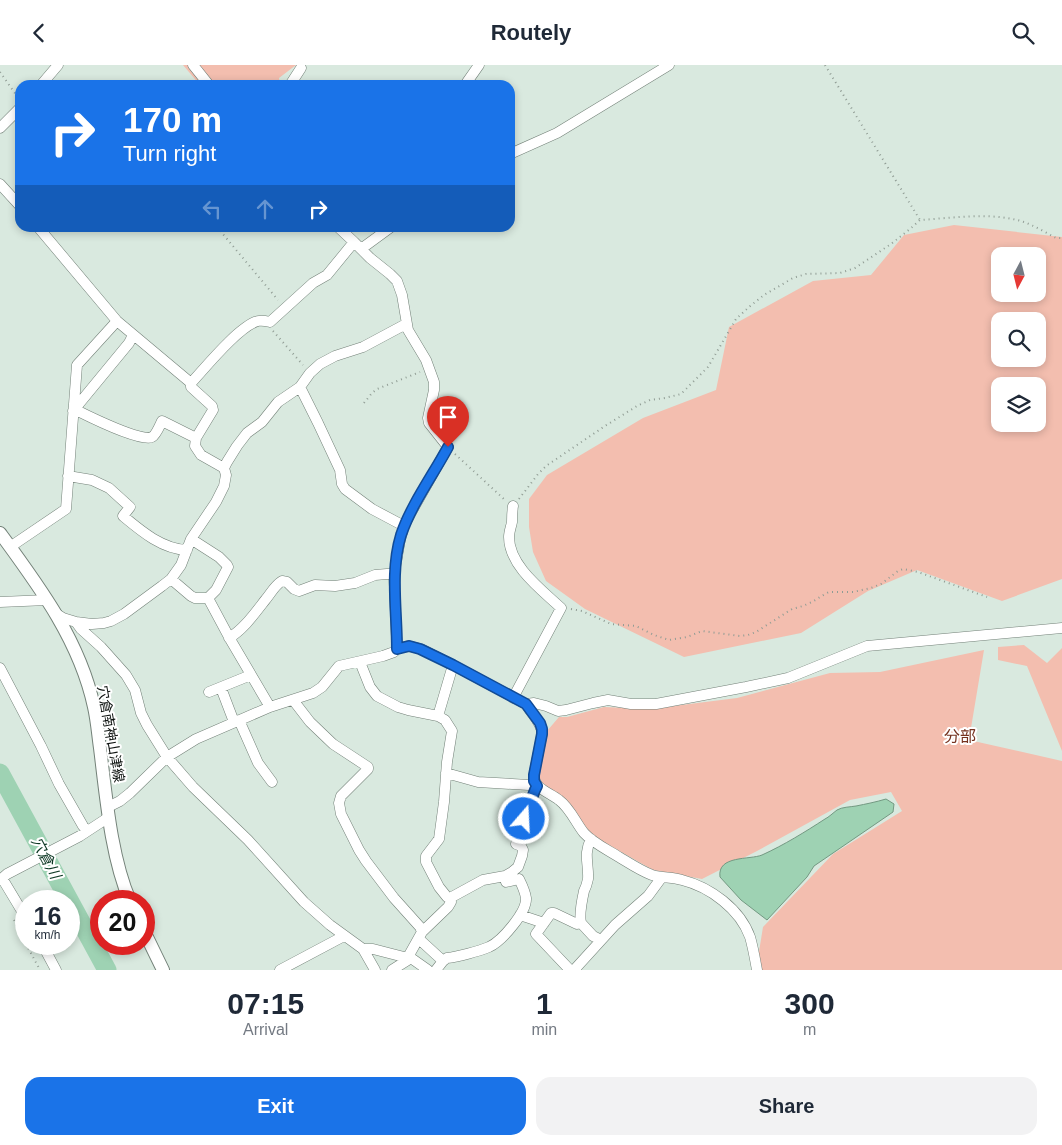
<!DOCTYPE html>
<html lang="en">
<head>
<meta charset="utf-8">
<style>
  body { margin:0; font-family:Helvetica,"Noto Sans JP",sans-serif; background:#f2f2f3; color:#1f2937; height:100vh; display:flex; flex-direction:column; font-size:19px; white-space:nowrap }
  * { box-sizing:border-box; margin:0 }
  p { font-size:16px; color:#747a83 }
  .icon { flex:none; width:28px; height:28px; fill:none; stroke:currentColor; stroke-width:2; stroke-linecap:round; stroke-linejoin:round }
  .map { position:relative; height:905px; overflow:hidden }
  .panel { display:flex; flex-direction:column; background:#fff; flex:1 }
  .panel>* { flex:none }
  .banner { position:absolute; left:15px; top:15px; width:500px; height:152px; border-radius:15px; box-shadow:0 2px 8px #0003; background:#1a73e8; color:#fff; overflow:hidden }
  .needle { width:32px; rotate:187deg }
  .tools { position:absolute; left:991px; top:182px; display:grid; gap:10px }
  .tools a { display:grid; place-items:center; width:55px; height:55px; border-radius:10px; background:#fff; box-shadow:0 2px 8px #0003; font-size:25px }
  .speed { position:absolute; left:15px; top:825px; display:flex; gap:10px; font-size:25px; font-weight:700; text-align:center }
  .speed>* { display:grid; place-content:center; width:65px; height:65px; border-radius:50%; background:#fff; box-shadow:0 2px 8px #0003; line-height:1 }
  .speed small { font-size:12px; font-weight:400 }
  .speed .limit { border:8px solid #d22; background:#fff; color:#111 }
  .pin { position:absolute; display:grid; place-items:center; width:42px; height:42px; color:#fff; margin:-51px -21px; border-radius:50% 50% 50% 0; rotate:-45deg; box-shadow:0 0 5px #0007 }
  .pin .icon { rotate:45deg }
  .me { position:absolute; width:55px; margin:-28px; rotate:19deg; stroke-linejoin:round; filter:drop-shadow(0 0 4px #0008) }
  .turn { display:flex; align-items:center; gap:18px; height:105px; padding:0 25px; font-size:22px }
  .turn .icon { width:65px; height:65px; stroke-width:2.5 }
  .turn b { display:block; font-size:35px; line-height:42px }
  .lanes { display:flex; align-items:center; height:48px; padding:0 25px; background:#0003; justify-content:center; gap:25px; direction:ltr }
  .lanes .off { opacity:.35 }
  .eta { display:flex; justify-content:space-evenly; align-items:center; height:85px; text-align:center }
  .eta b { font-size:30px; font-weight:700; line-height:35px }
  .primary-button { display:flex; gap:10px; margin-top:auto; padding:10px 25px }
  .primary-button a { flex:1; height:58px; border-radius:15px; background:#1a73e8; color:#fff; font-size:20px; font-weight:700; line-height:58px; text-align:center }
  .primary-button a+a { background:#f2f2f3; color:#1f2937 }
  header { display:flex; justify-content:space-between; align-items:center; height:65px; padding:0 25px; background:#fff; font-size:22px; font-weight:700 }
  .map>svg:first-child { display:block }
  .green { fill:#f3beaf; fill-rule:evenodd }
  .water { fill:#9ed2b3; stroke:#739982 }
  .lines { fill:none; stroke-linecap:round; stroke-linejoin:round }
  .river { stroke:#9ed2b3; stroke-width:19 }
  .minor-casing { stroke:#738178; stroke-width:11 }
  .major-casing { stroke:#738178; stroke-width:14 }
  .path { stroke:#909c94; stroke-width:2; stroke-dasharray:1 4; stroke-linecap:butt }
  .minor { stroke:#fff; stroke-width:10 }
  .major { stroke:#fff; stroke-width:12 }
  .route-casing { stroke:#114b97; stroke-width:12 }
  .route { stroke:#1a73e8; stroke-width:9 }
  .labels { text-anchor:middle; stroke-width:4; stroke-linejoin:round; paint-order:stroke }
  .street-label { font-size:14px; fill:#0e1310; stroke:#fff }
  .water-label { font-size:15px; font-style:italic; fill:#0c3723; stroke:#fff }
  .quarter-label { font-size:16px; fill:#75321f; stroke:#fff }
</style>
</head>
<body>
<header><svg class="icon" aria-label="back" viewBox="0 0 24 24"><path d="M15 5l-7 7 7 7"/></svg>Routely<svg class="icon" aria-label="search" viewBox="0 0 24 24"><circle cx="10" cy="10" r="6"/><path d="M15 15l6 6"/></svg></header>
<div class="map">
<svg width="1062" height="905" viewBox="0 0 1062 905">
  <rect width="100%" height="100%" fill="#d9e9df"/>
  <!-- green -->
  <path class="green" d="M183 0H296L279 13 280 20H200Z
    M954 160 1062 172V514L1002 536 917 505 868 526 801 568 684 592 585 544 546 516 533 487 529 462V434L547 410 643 353 716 325 729 262 813 216 871 210 904 170ZM1000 191H1038V229H1000ZM1000 256H1038V294H1000ZM1000 321H1038V359H1000Z
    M1024 580 1047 598 1062 583V686L1027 601 998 595V582Z
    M984 585 969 675 1062 696V905H756L763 862 833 789 902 746 891 727 850 735 757 786 702 814 653 805 593 771 564 735 541 717 539 711 541 691 547 666 559 652H567L604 642 650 644 737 633 830 608 880 607Z"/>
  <!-- water -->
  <path class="water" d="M886 734 894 739 893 747 814 801 807 812 767 855 741 835 720 812C717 790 750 795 762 790 784 780 805 767 825 754 829 752 833 748 837 745 842 742 850 742 856 741 866 739 876 737 886 734Z"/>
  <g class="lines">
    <!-- river -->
    <path class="river" d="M0 708 107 905"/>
    <defs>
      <path id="minor" d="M193 0 209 20
        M41 20 58 0
        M290 20 301 3
        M465 20 479 0
        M0 63 20 43
        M510 89 557 68 669 0
        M0 119 20 141
        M38 162 117 256 191 318V322L212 341 213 345 196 373 195 381 201 390 224 403
        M338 162 354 177 370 193 390 209 397 216 402 230 408 265 426 295 434 317V325L428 353 429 358 448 382 413 444 404 461 400 475 394 510 397 583
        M361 184 391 162
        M133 270 129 278 73 346H78C88 351 143 378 152 372 156 370 160 360 162 356L196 373
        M191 318C205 303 239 261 258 256 262 255 266 256 270 257L313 218 327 210 354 177
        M300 322 318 358 340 405 342 419 345 424 372 444 404 461
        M68 411 92 415 109 423 130 442 123 451C141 466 162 484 187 485
        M513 441C512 447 512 452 512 457 511 462 509 467 509 472 509 501 542 525 561 543L513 633
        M191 474 219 492 227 500 228 502 216 525 208 533
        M10 482 66 444 77 300 117 256
        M171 514 191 531 195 533H208L230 574 270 642
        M0 537 47 535
        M55 548 63 553 76 557 92 559 104 558 111 556 124 549 162 521 171 514 181 500 191 474 216 437 224 421 226 410 224 403 227 397 237 381 247 368 262 357 278 337 300 322 310 308 320 299 335 291 363 282 406 259
        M76 557 81 564 101 582 126 610 135 625 141 648 147 660 167 692 193 722 248 775 304 837 330 860 363 884 375 905
        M229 573C244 564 255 548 266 534 271 528 275 520 282 516L287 517 294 524 299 526 315 520 335 521 355 518 375 510 387 509H394
        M360 597 370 622 377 631 398 642 408 645 438 651 445 655 452 666 447 697 444 737 439 774 426 791V797L439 822 447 832 450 833 451 837 448 842 422 867 408 892
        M0 603 41 681 59 719 83 761 87 766
        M221 623 234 657
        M209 627 251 610
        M293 635 310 657 333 679 368 702V704L341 731 339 738 341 749 359 785 366 796 394 833 420 862 422 867
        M526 639C531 649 542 657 542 669L534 710C534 724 549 727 559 735 570 743 576 758 584 768 593 778 608 785 619 792 629 798 641 806 652 810 662 813 673 812 682 815 710 822 740 844 750 872 753 882 755 894 757 905
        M438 651 453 600
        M239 655 258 698 272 717
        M446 708 478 717 529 720 536 719
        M108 742 120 736 130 728 167 692 196 674 270 642 313 628 322 622 339 601 383 591 394 587 397 583 409 581 421 584 453 600 526 639 534 638 546 641 558 646 566 645 593 638 608 635 631 639H656L746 622 788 613 867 581 1062 563
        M2 813 26 853
        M0 815 7 809 80 771 109 752
        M450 833 483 815 505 811 512 807 518 802 522 791 523 785 521 781 516 779 535 725 537 721
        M520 850 544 858
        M581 858C579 849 582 835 584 826 586 822 587 819 588 814 589 799 583 789 591 774
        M419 874 443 896
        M42 879 56 905
        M363 884H373L404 892H408L411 893 428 905
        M280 905 344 871
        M392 905 411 893
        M436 905 443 896 447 893C458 892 479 886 489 882 502 876 527 847 526 833 525 826 522 820 519 814L506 817
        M570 905 536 869 551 848H554L577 859 581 858 593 871 601 875
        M574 905 615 860 648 831 662 812"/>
      <path id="major" d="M0 468C39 521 80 576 94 642 97 655 98 669 100 683 106 731 111 792 130 836
        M144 866 163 905"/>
    </defs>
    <!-- minor casing -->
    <use href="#minor" class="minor-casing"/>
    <!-- major casing -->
    <use href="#major" class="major-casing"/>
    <!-- path -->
    <path class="path" d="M825 0 920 155
      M0 7 19 34
      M217 162 278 235
      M273 266 303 300
      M364 338 372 328 377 324 420 307
      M455 389 505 435
      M519 434 538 409 546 401 605 361 637 341 650 335 665 333 681 329 708 302 736 254 749 242 764 230 793 213 806 209 840 208 855 203 891 179 910 164 920 155C953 153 989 147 1021 156 1033 160 1045 167 1056 173H1062
      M571 544 582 546 611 559 636 561 654 570 669 575 687 572 702 566 740 571 748 570 756 567 792 544 803 541 812 537 825 529 829 527H853L871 523 881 519 898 506 903 504 918 507 987 532
      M14 855 26 878
      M26 879 40 905"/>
    <!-- minor -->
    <use href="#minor" class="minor"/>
    <!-- major -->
    <use href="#major" class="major"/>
  </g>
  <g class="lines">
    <defs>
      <path id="route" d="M448 382C433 410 411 440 401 470 390 506 397 546 397 584L409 581 420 584 453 600 526 639 540 658 542 664V669L534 710V716L537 721 535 725 524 754"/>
    </defs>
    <!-- route casing -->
    <use href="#route" class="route-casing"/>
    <!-- route -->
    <use href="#route" class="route"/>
  </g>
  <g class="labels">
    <!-- street labels -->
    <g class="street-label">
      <text transform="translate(111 669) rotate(80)" y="5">穴倉南神山津線</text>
    </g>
    <!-- water labels -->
    <g class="water-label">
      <text transform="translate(46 793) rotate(62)" y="5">穴倉川</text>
    </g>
    <!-- quarter labels -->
    <g class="quarter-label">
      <text x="960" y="677">分部</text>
    </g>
  </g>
</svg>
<div class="tools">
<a><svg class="needle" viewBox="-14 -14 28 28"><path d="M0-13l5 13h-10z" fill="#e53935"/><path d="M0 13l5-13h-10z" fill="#747a83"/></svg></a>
<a><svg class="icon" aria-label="search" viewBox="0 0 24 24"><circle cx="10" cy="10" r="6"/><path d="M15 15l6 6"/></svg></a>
<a><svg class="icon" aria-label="layers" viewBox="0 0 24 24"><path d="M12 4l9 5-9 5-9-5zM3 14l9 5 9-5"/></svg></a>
</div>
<div class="speed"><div>16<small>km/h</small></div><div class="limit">20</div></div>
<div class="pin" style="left:448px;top:382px;background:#d93025"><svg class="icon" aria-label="arrive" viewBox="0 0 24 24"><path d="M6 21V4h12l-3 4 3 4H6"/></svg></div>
<svg class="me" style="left:524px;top:754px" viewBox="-20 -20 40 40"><circle r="17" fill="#1a73e8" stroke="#fff" stroke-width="3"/><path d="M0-11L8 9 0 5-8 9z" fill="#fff"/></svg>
<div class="banner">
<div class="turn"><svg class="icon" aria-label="right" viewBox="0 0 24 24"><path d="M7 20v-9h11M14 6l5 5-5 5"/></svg><div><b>170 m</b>Turn right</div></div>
<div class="lanes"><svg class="icon off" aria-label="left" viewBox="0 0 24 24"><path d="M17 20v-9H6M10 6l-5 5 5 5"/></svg><svg class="icon off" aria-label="ahead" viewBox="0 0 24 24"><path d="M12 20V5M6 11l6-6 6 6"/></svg><svg class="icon" aria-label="right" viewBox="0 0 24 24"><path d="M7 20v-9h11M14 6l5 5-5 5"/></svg></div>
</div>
</div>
<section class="panel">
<div class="eta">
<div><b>07:15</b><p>Arrival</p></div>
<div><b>1</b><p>min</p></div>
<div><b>300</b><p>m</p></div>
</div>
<div class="primary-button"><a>Exit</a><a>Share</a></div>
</section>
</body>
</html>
